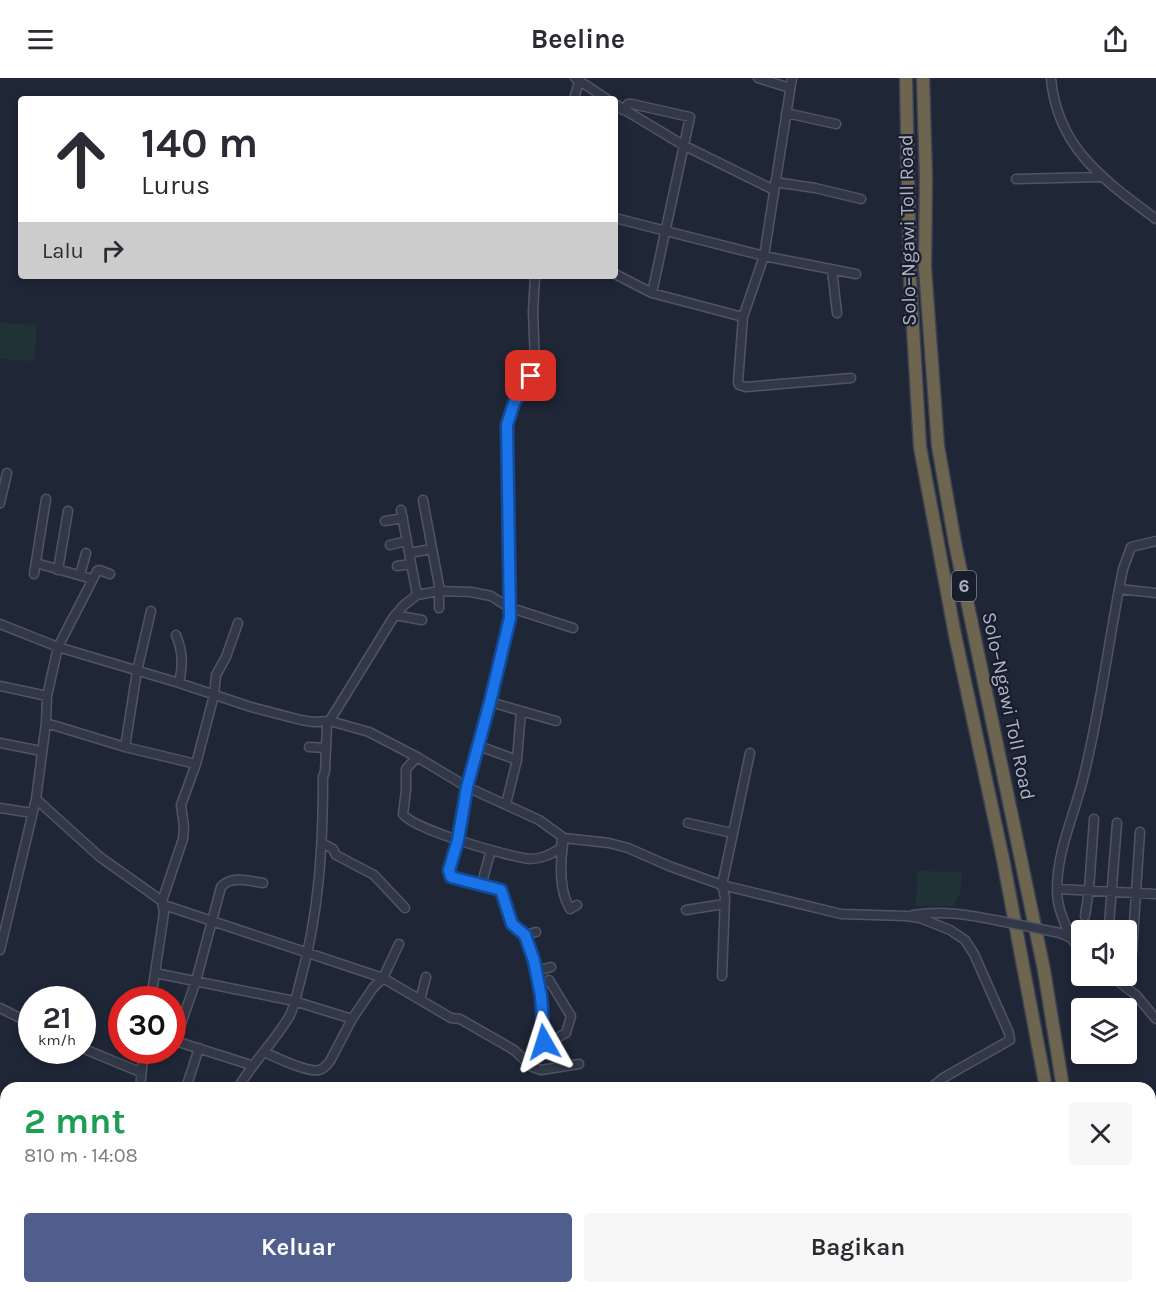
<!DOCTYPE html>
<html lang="id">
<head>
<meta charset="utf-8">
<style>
  body { margin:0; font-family:Karla,sans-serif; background:#f7f7f7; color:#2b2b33; height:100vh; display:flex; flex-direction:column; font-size:22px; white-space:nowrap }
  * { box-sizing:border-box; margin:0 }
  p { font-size:20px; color:#7c7c81 }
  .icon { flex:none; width:33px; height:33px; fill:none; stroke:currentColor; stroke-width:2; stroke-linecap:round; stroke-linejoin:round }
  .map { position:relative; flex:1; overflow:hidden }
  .side { position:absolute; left:0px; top:1004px; width:1156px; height:212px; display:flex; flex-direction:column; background:#fff; border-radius:18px 18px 0 0; box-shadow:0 3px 9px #0003 }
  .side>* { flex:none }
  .hud { position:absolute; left:18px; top:18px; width:600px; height:183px; border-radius:6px; box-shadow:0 3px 9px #0003; background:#fff; color:#2b2b33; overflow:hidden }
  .buttons { position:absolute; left:1071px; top:842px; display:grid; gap:12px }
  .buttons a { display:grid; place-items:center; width:66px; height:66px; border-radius:6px; background:#fff; box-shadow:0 3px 9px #0003; font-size:30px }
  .speed { position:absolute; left:18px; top:908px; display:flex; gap:12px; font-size:30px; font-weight:700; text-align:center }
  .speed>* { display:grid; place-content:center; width:78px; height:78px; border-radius:50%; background:#fff; box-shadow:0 3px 9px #0003; line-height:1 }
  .speed small { font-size:15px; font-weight:400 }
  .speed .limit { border:9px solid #d22; background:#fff; color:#111 }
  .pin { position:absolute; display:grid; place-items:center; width:51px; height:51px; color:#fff; margin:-26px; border-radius:12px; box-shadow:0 3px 9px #0006 }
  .me { position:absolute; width:66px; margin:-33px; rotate:354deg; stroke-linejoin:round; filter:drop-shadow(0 0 4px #0008) }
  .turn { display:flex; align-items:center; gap:21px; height:126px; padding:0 24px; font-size:27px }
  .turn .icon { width:78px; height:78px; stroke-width:2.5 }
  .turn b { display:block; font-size:42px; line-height:51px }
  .then { display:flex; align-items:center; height:57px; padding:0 24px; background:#0003; gap:12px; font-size:22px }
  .round { display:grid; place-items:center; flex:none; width:63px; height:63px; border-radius:6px; background:#f7f7f7 }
  .summary { display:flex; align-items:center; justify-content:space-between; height:102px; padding:0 24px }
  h1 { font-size:36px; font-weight:700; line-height:45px; color:#1e9e55 }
  .action { display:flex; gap:12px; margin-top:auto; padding:12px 24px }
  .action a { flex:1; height:69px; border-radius:6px; background:#4f5e8c; color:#fff; font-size:24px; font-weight:700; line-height:69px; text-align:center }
  .action a+a { background:#f7f7f7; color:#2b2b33 }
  header { display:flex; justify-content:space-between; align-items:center; height:78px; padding:0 24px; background:#fff; font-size:27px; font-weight:700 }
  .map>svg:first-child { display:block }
  .green { fill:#213237 }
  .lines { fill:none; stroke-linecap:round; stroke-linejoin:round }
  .minor-casing { stroke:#505565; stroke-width:11 }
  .highway-casing { stroke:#3d4251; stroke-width:15 }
  .minor { stroke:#323847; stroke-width:8 }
  .highway { stroke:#6d654f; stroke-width:12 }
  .minor-bridge-casing { stroke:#505565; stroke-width:11; stroke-linecap:butt }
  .minor-bridge { stroke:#323847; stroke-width:8 }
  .route-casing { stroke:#114b97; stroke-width:15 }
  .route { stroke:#1a73e8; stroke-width:10 }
  .labels { text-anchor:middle; stroke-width:4.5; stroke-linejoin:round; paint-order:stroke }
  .shield { fill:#181d2b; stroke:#808596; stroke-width:1.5 }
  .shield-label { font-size:18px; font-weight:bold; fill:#acb2c4 }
  .street-label { font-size:20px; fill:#acb2c4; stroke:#181d2b }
</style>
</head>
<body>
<header><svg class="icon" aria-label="menu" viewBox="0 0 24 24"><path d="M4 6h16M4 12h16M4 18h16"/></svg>Beeline<svg class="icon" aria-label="share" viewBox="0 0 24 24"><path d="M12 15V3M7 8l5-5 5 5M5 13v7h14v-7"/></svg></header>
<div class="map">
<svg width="1156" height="1214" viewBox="0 0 1156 1214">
  <rect width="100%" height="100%" fill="#1f2636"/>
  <!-- green -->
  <path class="green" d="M0 245 37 247 34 283 0 281Z
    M917 793 962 794 961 812 954 828H916Z"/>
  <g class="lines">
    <defs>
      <path id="minor" d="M575 0 607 21
        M758 0 790 10
        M792 0 764 178 743 239 738 304 739 307 746 309 851 300
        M1051 0C1057 70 1104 102 1156 141
        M574 21 580 0
        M615 26 683 67 774 112
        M623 32 628 26H632L690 39 652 215
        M786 35 836 46
        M1016 101 1101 99
        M775 104 815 110 861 121
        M615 140 764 178 856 196
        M832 192 837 235
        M615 196 652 215 743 239
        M423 422 440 513
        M0 425 7 395
        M401 432 417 517
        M385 443 403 440
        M390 467 407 463
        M409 475 432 471
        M36 485 92 501
        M397 488 411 486
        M58 492 68 433
        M34 496 46 421
        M80 497 86 475
        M1119 511 1156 515
        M439 530V513
        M395 537 422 542
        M0 546 58 569 179 605 251 629 301 642 313 644 330 643 369 654 417 679 467 709 539 742 564 760 609 765 628 770 669 788 722 807 841 836 906 838 920 840 950 852 965 862 974 876 1009 955 1010 962 943 1000 931 1010
        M176 557C183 574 183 587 179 605
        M0 608 47 618
        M490 624 556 643
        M46 645 125 669 137 593 151 533
        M0 665 41 673
        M479 668 517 682
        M125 669 196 686
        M309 669 326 670
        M417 679 406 691V712L403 736C412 751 509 779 530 781 542 781 551 776 561 770L562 759
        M36 721 100 779 162 823 164 835 151 921
        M506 726 517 682 521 633
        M0 730 32 735
        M688 745 732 755
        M322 765 333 771 336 777 374 797 405 830
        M563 766C560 788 559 812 570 831L577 827
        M491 772 481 808 449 797V792L458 762 467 709 490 624 510 540 507 347 514 325 531 298 535 284 533 234 535 198
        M481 808 498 810 501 812 512 846 525 857 534 884 541 917 546 966 566 955 571 938 549 902 539 909
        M1057 811 1156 816
        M162 823 183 761 184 749 181 727 196 686 214 617 216 597 226 579 238 545
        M164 827 383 900 451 940 460 941 514 972 532 989 541 992 579 986
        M686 832 724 826
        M913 837C943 832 970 837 1000 843
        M1085 838 1089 812 1094 741
        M1109 847 1117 745
        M1060 855 1071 860C1064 844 1057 829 1057 812 1057 771 1075 736 1084 697 1101 629 1109 559 1123 491L1131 469 1156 463
        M525 857 536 854
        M1071 860 1082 874
        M0 872 36 721 46 645 47 618 58 569 97 493 99 492 110 496
        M1132 875 1140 754
        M536 893 551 889
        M155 895 294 923 352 941
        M1110 897 1136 917 1156 941
        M722 898 725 819 722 807 750 675
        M420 922 426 899
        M0 930 32 946
        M172 962 251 987
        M175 963 196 903 221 809C232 797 249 803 263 805
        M82 970 140 994
        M264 974C275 979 308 995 319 992 323 991 327 987 330 983L352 941 373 910 383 900 399 866
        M140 1010 144 972
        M186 1010 199 970
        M238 1010C253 984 274 964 289 939 295 928 297 915 300 904 319 837 323 768 323 699L325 693 327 647 393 540 403 528 417 517 439 513 471 514 491 518 508 529 573 550
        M0 1114 3 1100 6 1096
        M872 1209V1214
        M182 1214 183 1209
        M255 1214 257 1209"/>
      <path id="highway" d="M906 0 910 199 920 369 955 557 1003 781 1046 1010
        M923 0 926 100 925 190 938 368 955 465 1044 892 1063 1010
        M1057 1214V1209
        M1075 1214V1209"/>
    </defs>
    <!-- minor casing -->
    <use href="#minor" class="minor-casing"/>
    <!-- highway casing -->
    <use href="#highway" class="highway-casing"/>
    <!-- minor -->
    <use href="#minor" class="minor"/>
    <!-- highway -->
    <use href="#highway" class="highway"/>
    <defs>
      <path id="minor-bridge" d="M1000 843 1060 855"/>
    </defs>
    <!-- minor-bridge casing -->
    <use href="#minor-bridge" class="minor-bridge-casing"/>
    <!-- minor-bridge -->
    <use href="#minor-bridge" class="minor-bridge"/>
  </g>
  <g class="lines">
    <defs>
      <path id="route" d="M531 298 514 325 507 347 510 540 490 624 467 709 458 762 449 792 451 799 501 812 512 846 525 857 534 883 541 918 544 964"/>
    </defs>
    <!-- route casing -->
    <use href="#route" class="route-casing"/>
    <!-- route -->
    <use href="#route" class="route"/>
  </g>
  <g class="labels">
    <!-- shield labels -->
    <rect class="shield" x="952" y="493" width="24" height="30" rx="4.5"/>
    <g class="shield-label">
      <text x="964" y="514">6</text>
    </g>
    <!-- street labels -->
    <g class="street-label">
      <text transform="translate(907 152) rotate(-91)" y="7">Solo–Ngawi Toll Road</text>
      <text transform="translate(1009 628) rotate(78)" y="7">Solo–Ngawi Toll Road</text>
    </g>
  </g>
</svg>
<div class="buttons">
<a><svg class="icon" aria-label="sound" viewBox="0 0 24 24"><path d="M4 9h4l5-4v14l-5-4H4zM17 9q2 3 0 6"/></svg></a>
<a><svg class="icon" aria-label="layers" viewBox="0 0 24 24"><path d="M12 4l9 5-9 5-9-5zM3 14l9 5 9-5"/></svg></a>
</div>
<div class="speed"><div>21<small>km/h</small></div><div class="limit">30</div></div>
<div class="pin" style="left:531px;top:298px;background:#d93025"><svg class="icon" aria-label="arrive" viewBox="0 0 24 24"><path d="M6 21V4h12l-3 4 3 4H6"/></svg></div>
<svg class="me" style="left:544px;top:964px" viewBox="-20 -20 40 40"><path d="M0-17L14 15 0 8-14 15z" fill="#1a73e8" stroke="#fff" stroke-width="4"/></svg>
<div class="hud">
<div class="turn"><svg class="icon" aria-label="ahead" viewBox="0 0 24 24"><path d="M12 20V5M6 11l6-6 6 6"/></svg><div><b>140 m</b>Lurus</div></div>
<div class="then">Lalu<svg class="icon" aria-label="right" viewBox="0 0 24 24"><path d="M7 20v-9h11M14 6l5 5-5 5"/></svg></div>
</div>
<section class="side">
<div class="summary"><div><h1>2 mnt</h1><p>810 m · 14:08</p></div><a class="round"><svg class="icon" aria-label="close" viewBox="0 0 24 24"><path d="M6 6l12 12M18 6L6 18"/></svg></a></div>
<div class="action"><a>Keluar</a><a>Bagikan</a></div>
</section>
</div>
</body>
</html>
